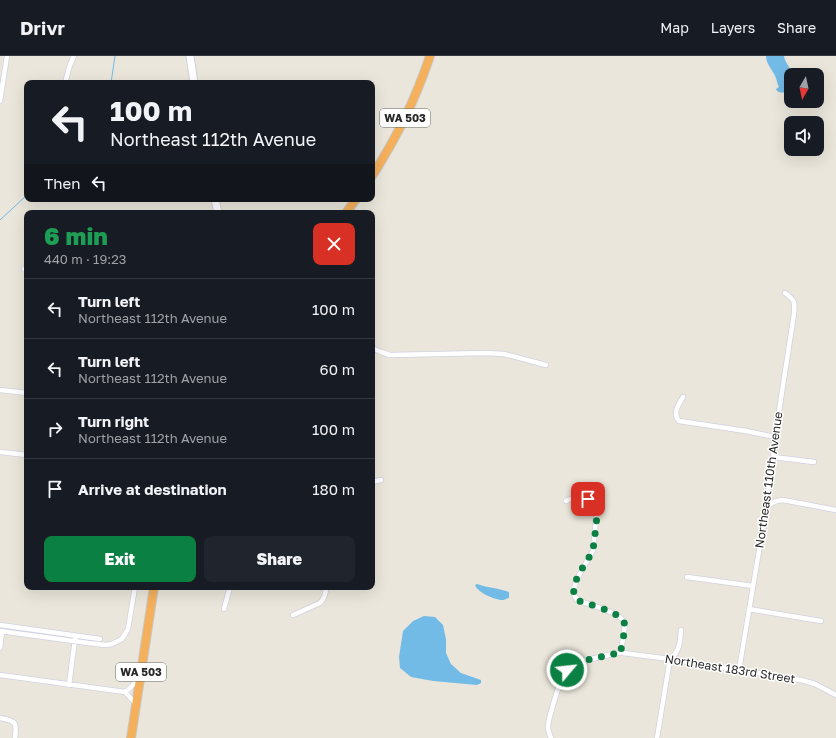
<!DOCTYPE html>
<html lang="en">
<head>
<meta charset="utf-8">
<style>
  body { margin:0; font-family:"Golos Text",sans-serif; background:#20242c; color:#f1f3f6; height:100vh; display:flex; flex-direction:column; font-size:15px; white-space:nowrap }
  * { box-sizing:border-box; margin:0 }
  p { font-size:13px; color:#9ea1a6 }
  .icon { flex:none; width:22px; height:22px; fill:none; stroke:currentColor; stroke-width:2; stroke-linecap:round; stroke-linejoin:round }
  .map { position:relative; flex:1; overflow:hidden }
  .panel { position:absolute; left:24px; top:154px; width:351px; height:380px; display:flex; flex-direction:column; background:#171b24; border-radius:8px; box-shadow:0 4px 16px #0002 }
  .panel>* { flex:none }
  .guide { position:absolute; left:24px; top:24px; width:351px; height:122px; border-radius:8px; box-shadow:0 4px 16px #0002; background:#171b24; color:#f1f3f6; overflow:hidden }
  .needle { width:26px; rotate:189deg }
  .buttons { position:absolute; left:784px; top:12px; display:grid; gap:8px }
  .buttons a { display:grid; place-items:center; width:40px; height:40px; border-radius:8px; background:#171b24; box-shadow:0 4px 16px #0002; font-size:20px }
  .pin { position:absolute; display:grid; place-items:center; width:34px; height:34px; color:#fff; margin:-17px; border-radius:8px; box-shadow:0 2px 6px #0006 }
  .me { position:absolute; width:44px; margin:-22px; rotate:62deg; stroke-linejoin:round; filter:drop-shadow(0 0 3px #0008) }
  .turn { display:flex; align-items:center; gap:14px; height:84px; padding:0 20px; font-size:18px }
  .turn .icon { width:52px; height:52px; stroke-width:2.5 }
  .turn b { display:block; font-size:28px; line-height:34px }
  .then { display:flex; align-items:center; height:38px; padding:0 20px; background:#0003; gap:8px; font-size:15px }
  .round { display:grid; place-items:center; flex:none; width:42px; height:42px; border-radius:8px; background:#20242c }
  .summary { display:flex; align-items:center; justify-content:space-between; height:68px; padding:0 20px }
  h1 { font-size:24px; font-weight:800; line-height:30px; color:#1e9e55 }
  .button { display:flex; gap:8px; margin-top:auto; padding:8px 20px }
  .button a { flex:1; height:46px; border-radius:8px; background:#0b8043; color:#fff; font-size:16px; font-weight:800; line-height:46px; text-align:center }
  .button a+a { background:#20242c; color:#f1f3f6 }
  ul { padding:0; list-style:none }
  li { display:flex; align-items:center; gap:12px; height:60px; padding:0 20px; border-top:1px solid #363941 }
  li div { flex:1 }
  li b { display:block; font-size:15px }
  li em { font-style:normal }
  header { display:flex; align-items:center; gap:24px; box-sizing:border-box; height:56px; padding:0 20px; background:#171b24; border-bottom:1px solid #363941 }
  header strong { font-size:19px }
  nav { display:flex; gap:22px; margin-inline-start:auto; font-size:14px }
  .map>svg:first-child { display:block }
  .water { fill:#73bbe7 }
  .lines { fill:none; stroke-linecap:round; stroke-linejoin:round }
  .stream { stroke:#73bbe7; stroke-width:1 }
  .street-casing { stroke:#d1d2e1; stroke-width:6 }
  .secondary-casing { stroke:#d1d2e1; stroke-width:9 }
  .highway-casing { stroke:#c7c7c7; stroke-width:10 }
  .street { stroke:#fff; stroke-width:4.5 }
  .secondary { stroke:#fff; stroke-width:7 }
  .highway { stroke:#f5b05c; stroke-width:8 }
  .route { stroke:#0b8043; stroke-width:7; stroke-dasharray:0 12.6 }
  .labels { text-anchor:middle; stroke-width:3; stroke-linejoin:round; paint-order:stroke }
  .shield { fill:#fff; stroke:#696969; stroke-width:1 }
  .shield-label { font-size:11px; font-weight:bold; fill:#292929 }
  .street-label { font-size:12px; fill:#292929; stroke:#fff }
</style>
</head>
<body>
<header>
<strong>Drivr</strong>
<nav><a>Map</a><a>Layers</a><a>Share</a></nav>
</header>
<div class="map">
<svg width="836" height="682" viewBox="0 0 836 682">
  <rect width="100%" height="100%" fill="#eae6db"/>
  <!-- water -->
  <path class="water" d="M766 0H784C785 7 791 12 792 19H791V37L787 33 786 36C781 37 778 37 776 33L779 31C777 27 777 23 774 18 771 12 766 7 766 0Z
    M477 528C488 532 499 532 509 536V542C507 542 505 544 503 544 495 544 478 537 475 529Z
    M424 560 435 561 443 569 446 583V597L451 608 461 617 481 624V627L477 629 433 625 411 621 400 612 399 601 403 575 413 565Z"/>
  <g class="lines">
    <!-- stream -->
    <path class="stream" d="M111 27 115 0
      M0 164 27 139"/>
    <defs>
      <path id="street" d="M65 27 70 9 74 0
        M0 45 7 0
        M24 213 27 214
        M372 292 381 296 390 299 486 297 504 298 546 309
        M0 334 27 337
        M683 341C679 348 672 357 679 365L746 375 775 381
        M0 396 27 399
        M773 401 814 406
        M372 426 381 424
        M566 445C573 441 590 439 595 447 596 449 597 452 597 453L593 494C589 506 563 535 579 545 589 548 621 557 624 566 626 572 622 587 621 594L622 596
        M765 453C772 447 773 445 783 444L836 454
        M687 521 753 530
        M224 553 230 531
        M749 553 821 565
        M293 559 320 547C325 542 326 537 326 531
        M0 569 100 583
        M0 575 88 587 106 589 112 588 122 583 128 573 135 531
        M0 592 2 575
        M622 596 623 597 670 603 801 624 815 628 836 639
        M739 614 764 465 773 401 775 381 794 258C795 246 795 244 785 237
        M0 619 125 636 136 648
        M69 629 75 583
        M125 636 130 632 139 622
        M0 662C16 665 17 666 15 682
        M551 682C549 678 548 674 548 670 549 661 560 622 566 615 569 611 573 608 578 606L622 596
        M657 682 670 603C680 596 680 585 681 574"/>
      <path id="secondary" d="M190 0 194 27
        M215 143 218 157"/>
      <path id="highway" d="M372 120C396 83 416 42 430 0
        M346 157 356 143
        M131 682 154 531"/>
    </defs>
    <!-- street casing -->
    <use href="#street" class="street-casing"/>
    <!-- secondary casing -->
    <use href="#secondary" class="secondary-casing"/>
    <!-- highway casing -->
    <use href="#highway" class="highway-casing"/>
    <!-- street -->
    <use href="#street" class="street"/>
    <!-- secondary -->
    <use href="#secondary" class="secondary"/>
    <!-- highway -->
    <use href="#highway" class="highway"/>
  </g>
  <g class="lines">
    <!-- route -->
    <path class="route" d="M567 614 572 609 578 606 622 596 621 594C622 587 626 572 624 566 621 557 589 548 579 545 563 534 588 506 593 494 594 485 599 454 596 448 594 445 591 444 588 443"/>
  </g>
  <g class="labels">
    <!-- shield labels -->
    <g class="shield">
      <rect x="380" y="53" width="50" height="18" rx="3"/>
      <rect x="116" y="607" width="50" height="18" rx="3"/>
    </g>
    <g class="shield-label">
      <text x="405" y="66">WA 503</text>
      <text x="141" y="620">WA 503</text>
    </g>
    <!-- street labels -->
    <g class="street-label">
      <text transform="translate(769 424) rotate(-82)" y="4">Northeast 110th Avenue</text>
      <text transform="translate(730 613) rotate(9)" y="4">Northeast 183rd Street</text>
    </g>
  </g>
</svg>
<div class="buttons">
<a><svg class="needle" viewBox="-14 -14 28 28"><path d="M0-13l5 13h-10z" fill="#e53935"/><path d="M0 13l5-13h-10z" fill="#9ea1a6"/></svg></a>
<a><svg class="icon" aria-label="sound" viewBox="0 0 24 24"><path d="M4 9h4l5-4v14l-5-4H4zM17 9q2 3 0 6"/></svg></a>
</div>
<div class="pin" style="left:588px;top:443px;background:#d93025"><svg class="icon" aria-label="arrive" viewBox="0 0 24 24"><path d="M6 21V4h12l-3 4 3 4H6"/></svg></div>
<svg class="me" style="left:567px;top:614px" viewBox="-20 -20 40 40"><circle r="17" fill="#0b8043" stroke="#fff" stroke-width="3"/><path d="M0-11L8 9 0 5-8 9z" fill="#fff"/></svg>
<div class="guide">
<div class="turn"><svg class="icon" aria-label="left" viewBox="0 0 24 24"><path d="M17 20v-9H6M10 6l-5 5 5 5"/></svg><div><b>100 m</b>Northeast 112th Avenue</div></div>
<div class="then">Then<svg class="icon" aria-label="left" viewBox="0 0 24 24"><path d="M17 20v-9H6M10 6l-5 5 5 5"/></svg></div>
</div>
<section class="panel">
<div class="summary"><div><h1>6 min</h1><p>440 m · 19:23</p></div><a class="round" style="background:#d93025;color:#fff"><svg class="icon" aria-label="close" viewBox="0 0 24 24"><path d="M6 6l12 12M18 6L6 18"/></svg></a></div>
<ul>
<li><svg class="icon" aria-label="left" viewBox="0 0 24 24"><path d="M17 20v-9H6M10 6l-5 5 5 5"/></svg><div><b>Turn left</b><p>Northeast 112th Avenue</p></div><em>100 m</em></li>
<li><svg class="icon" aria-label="left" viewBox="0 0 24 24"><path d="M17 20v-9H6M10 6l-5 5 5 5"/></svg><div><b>Turn left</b><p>Northeast 112th Avenue</p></div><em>60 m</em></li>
<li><svg class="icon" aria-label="right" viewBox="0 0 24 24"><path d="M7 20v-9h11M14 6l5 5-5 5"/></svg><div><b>Turn right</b><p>Northeast 112th Avenue</p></div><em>100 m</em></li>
<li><svg class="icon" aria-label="arrive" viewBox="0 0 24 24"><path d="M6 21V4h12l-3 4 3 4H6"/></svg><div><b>Arrive at destination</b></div><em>180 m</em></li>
</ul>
<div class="button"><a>Exit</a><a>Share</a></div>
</section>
</div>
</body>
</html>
